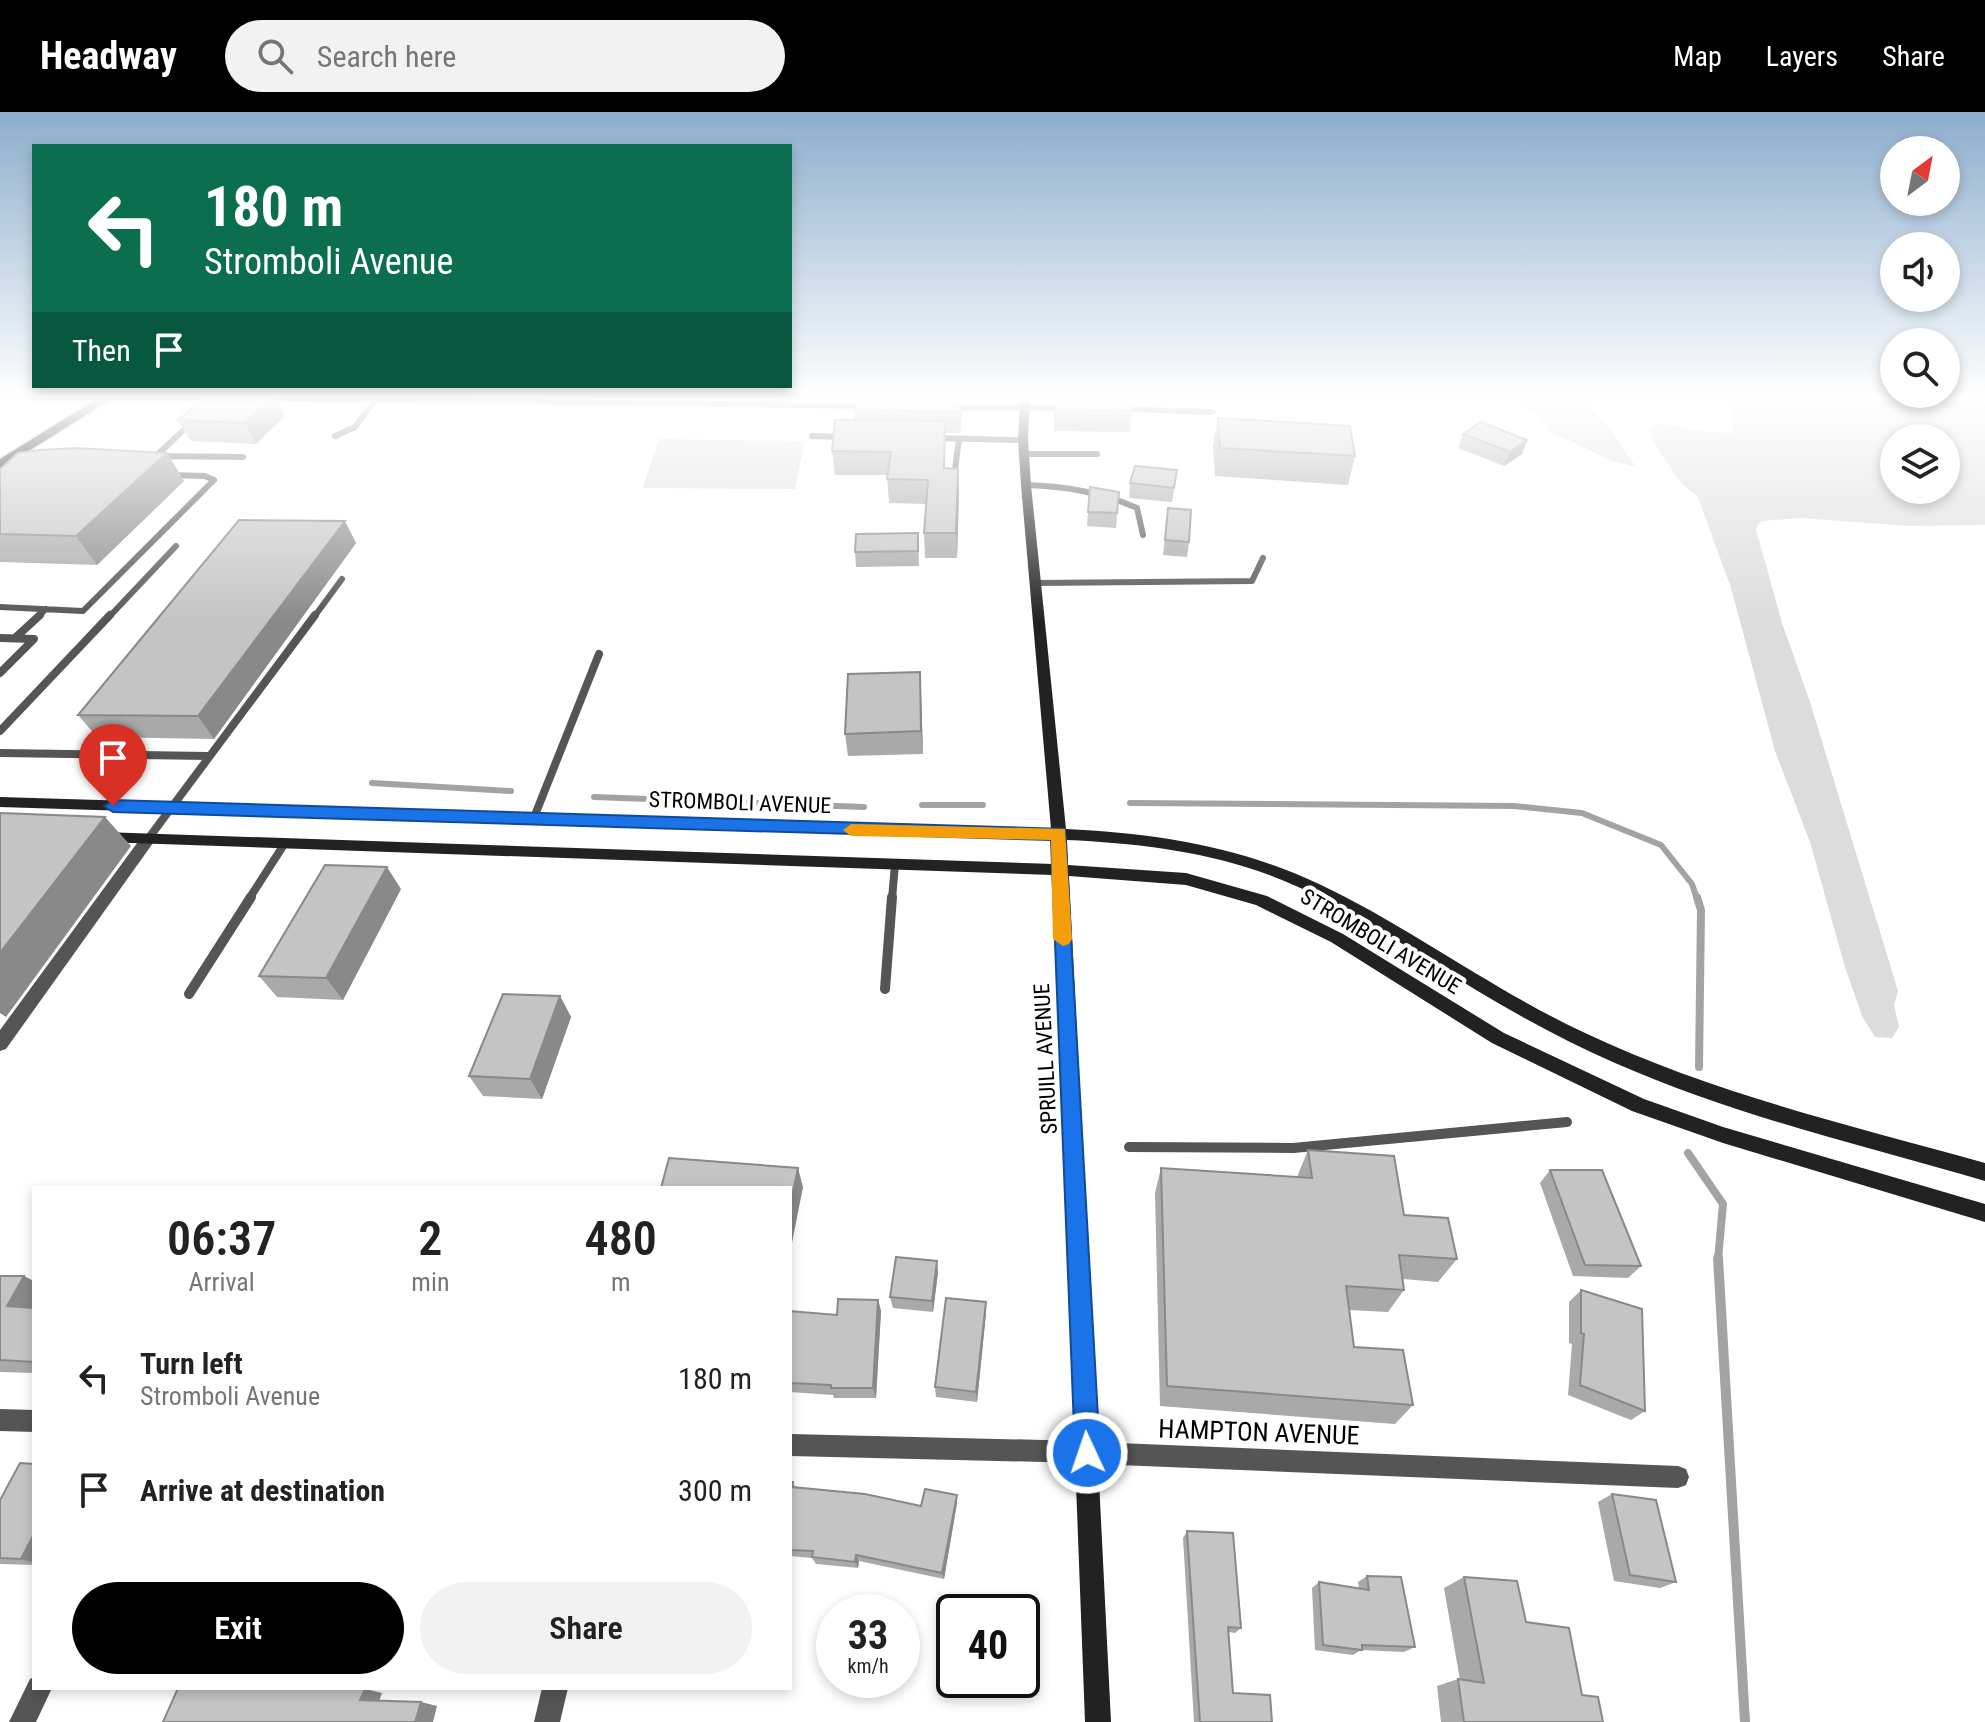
<!DOCTYPE html>
<html lang="en">
<head>
<meta charset="utf-8">
<style>
  body { margin:0; font-family:"Roboto Condensed",sans-serif; background:#f2f2f2; color:#222; height:100vh; display:flex; flex-direction:column; font-size:30px; white-space:nowrap }
  * { box-sizing:border-box; margin:0 }
  p { font-size:26px; color:#767676 }
  .icon { flex:none; width:44px; height:44px; fill:none; stroke:currentColor; stroke-width:2; stroke-linecap:round; stroke-linejoin:round }
  .map { position:relative; flex:1; overflow:hidden }
  .drawer { position:absolute; left:32px; top:1074px; width:760px; height:504px; display:flex; flex-direction:column; background:#fff; border-radius:0px; box-shadow:0 4px 12px #0003 }
  .drawer>* { flex:none }
  .banner { position:absolute; left:32px; top:32px; width:760px; height:244px; border-radius:0px; box-shadow:0 4px 12px #0003; background:#0b6e4f; color:#fff; overflow:hidden }
  .needle { width:52px; rotate:32deg }
  .controls { position:absolute; left:1880px; top:24px; display:grid; gap:16px }
  .controls a { display:grid; place-items:center; width:80px; height:80px; border-radius:50%; background:#fff; box-shadow:0 4px 12px #0003; font-size:40px }
  .speed { position:absolute; left:816px; top:1482px; display:flex; gap:16px; font-size:40px; font-weight:700; text-align:center }
  .speed>* { display:grid; place-content:center; width:104px; height:104px; border-radius:50%; background:#fff; box-shadow:0 4px 12px #0003; line-height:1 }
  .speed small { font-size:20px; font-weight:400 }
  .speed .limit { border:4px solid #111; border-radius:12px; background:#fff; color:#111 }
  .pin { position:absolute; display:grid; place-items:center; width:68px; height:68px; color:#fff; margin:-82px -34px; border-radius:50% 50% 50% 0; rotate:-45deg; box-shadow:0 0 8px #0007 }
  .pin .icon { rotate:45deg }
  .me { position:absolute; width:88px; margin:-44px; rotate:357deg; stroke-linejoin:round; filter:drop-shadow(0 0 6px #0008) }
  .turn { display:flex; align-items:center; gap:28px; height:168px; padding:0 40px; font-size:36px }
  .turn .icon { width:104px; height:104px; stroke-width:2.5 }
  .turn b { display:block; font-size:56px; line-height:68px }
  .then { display:flex; align-items:center; height:76px; padding:0 40px; background:#0003; gap:16px; font-size:30px }
  .eta { display:flex; justify-content:space-evenly; align-items:center; height:136px; text-align:center }
  .eta b { font-size:48px; font-weight:600; line-height:56px }
  .button { display:flex; gap:16px; margin-top:auto; padding:16px 40px }
  .button a { flex:1; height:92px; border-radius:48px; background:#000; color:#fff; font-size:32px; font-weight:600; line-height:92px; text-align:center }
  .button a+a { background:#f2f2f2; color:#222 }
  ul { padding:0; list-style:none }
  li { display:flex; align-items:center; gap:24px; height:112px; padding:0 40px }
  li div { flex:1 }
  li b { display:block; font-size:30px }
  li em { font-style:normal }
  header { display:flex; align-items:center; gap:48px; box-sizing:border-box; height:112px; padding:0 40px; background:#000; color:#fff }
  header strong { font-size:38px }
  nav { display:flex; gap:44px; margin-inline-start:auto; font-size:28px }
  .search { width:560px; height:72px; background:#f2f2f2; display:flex; align-items:center; gap:20px; box-sizing:border-box; padding:0 28px; border-radius:44px; color:#767676; font-size:30px }
  .map>svg:first-child { display:block }
  .green { fill:#dcdcdc; fill-rule:evenodd }
  .lines { fill:none; stroke-linecap:round; stroke-linejoin:round }
  .stream-far2 { stroke:#a3a3a3; stroke-width:6 }
  .stream-far1 { stroke:#a3a3a3; stroke-width:8 }
  .stream { stroke:#a3a3a3; stroke-width:10 }
  .primary-casing { stroke:#dbdbdb; stroke-width:4 }
  .lane-far2 { stroke:#555; stroke-width:6 }
  .lane-far1 { stroke:#555; stroke-width:8 }
  .lane { stroke:#555; stroke-width:10 }
  .street { fill:#555; fill-rule:evenodd }
  .secondary { fill:#222; fill-rule:evenodd }
  .primary { fill:#000; fill-rule:evenodd }
  .wall { fill:#a9a9a9 }
  .shaded-wall { fill:#898989 }
  .building { fill:#c4c4c4; stroke:#898989; stroke-width:2 }
  .route { fill:#1a73e8; stroke:#114b97; stroke-width:2 }
  .slow { fill:#f59e0b }
  .labels { text-anchor:middle; stroke-width:8; stroke-linejoin:round; paint-order:stroke }
  .street-label { font-size:22px; fill:#000; stroke:#fff }
  .near-street-label { font-size:26px; fill:#000; stroke:#fff }
</style>
</head>
<body>
<header>
<strong>Headway</strong>
<div class="search"><svg class="icon" aria-label="search" viewBox="0 0 24 24"><circle cx="10" cy="10" r="6"/><path d="M15 15l6 6"/></svg>Search here</div>
<nav><a>Map</a><a>Layers</a><a>Share</a></nav>
</header>
<div class="map">
<svg width="1985" height="1610" viewBox="0 0 1985 1610">
  <rect width="100%" height="100%" fill="#fff"/>
  <!-- green -->
  <path class="green" d="M1508 283H1586L1636 355 1612 349 1550 320 1541 305Z
    M1717 283H1947L1985 291V413L1908 414 1801 406 1761 409 1756 417 1782 511 1810 590 1898 879 1894 893 1899 915 1892 926 1875 925 1862 904 1845 855 1810 730 1775 639 1731 476 1707 410 1698 385 1681 371 1655 333 1648 316 1657 311 1698 319 1733 321 1732 294ZM1894 326H1946V378H1894Z
    M659 327 805 329 795 377 643 376Z"/>
  <g class="lines">
    <!-- stream-far2 -->
    <path class="stream-far2" d="M372 671 511 679
      M594 685 864 695
      M1130 691 1514 694 1582 701 1661 733 1692 772 1697 787
      M922 693H983"/>
    <!-- stream-far1 -->
    <path class="stream-far1" d="M1697 785 1701 798 1699 955
      M1688 1041 1723 1092 1718 1148"/>
    <!-- stream -->
    <path class="stream" d="M1718 1146 1745 1610"/>
    <defs>
      <path id="primary" d="M103 283H118L0 357V347Z"/>
    </defs>
    <!-- primary casing -->
    <use href="#primary" class="primary-casing"/>
    <!-- lane-far2 -->
    <path class="lane-far2" d="M335 324 355 315 377 286
      M812 324 843 325
      M934 326 1023 328
      M1024 342H1097
      M156 344 191 311
      M157 344 243 345
      M955 358 959 327
      M1026 373C1065 374 1101 380 1137 396L1143 423
      M1036 471 1252 469 1263 446
      M0 495 83 499 214 368 205 364 171 363
      M38 505 46 497
      M109 505 176 434
      M314 505 342 467"/>
    <!-- lane-far1 -->
    <path class="lane-far1" d="M0 526 34 527 0 561
      M15 526 40 503
      M0 619 110 503
      M0 641 208 644
      M533 708 599 542
      M148 727 315 503
      M249 787 285 731
      M892 787 895 752"/>
    <!-- lane -->
    <path class="lane" d="M885 877 892 785
      M189 882 251 785
      M1129 1035 1293 1036 1567 1010"/>
    <!-- street -->
    <path class="street" d="M0 283H227L231 286 226 289 0 288Z
      M255 284 874 291 879 294 874 297 258 289 253 286Z
      M939 293H1074L1079 296 1074 299 942 298 939 297Z
      M1106 294 1212 297 1217 300 1212 303 1109 299 1104 296Z
      M148 722 153 723 156 727 153 731 6 937 0 939V918L143 723Z
      M0 1297 34 1298V1320L0 1319Z
      M790 1322 1044 1328 1678 1354 1686 1357 1689 1365 1686 1373 1678 1376 1044 1350 790 1344Z
      M34 1565V1576H52L36 1610H9L30 1567Z
      M542 1576H568L560 1610H534Z"/>
    <!-- secondary -->
    <path class="secondary" d="M1020 283H1030L1028 328 1031 373 1066 717C1153 721 1239 734 1319 772 1410 815 1491 877 1583 920 1711 981 1849 1013 1985 1051V1069C1861 1033 1733 1003 1615 951 1567 930 1521 905 1476 878 1406 835 1336 786 1258 759 1196 738 1132 731 1067 728L1068 753 1186 761 1267 784 1343 822 1504 921 1644 987 1723 1015 1985 1092V1110L1723 1031 1632 999 1492 931 1331 830 1256 793 1186 773 1069 764 1111 1610H1085L1053 763 102 730 94 725 102 720 1053 752 1052 728 0 695V685L1051 717 1021 373 1018 328Z"/>
    <!-- primary -->
    <use href="#primary" class="primary"/>
  </g>
  <!-- wall -->
  <path class="wall" d="M275 283 285 304 256 332 191 329 178 308Z
    M857 283H988L964 284 963 290H962V302L960 321H945V356L959 380 957 446H925L924 421 926 392 889 391 887 363H835L832 339 855 309 854 298Z
    M1055 283 1132 299 1130 320 1054 319Z
    M1218 306 1355 344 1348 373 1215 364 1213 334Z
    M1463 322 1527 328 1522 342 1504 354 1458 336Z
    M167 341 184 369 97 453 0 450V357Z
    M1177 358 1172 390 1129 386 1130 371Z
    M1090 375 1119 380 1116 416 1087 414Z
    M1168 396 1189 430 1187 445 1163 443Z
    M918 421 919 454 856 455 855 440Z
    M356 431 214 627 97 625 78 603Z
    M921 582 923 642 848 644 845 622Z
    M401 777 343 888 277 885 259 864Z
    M560 884 571 905 542 987 483 984 469 964Z
    M1308 1038 1404 1103 1457 1147 1438 1170 1403 1167 1404 1178 1388 1200 1349 1198 1354 1235 1413 1293 1395 1312 1160 1294 1155 1081 1161 1056 1297 1065Z
    M1550 1058 1641 1154 1628 1166 1573 1164 1540 1071Z
    M938 1160 933 1200 893 1196 890 1185Z
    M0 1164 34 1169V1261L0 1260Z
    M1581 1178 1645 1299 1631 1308 1568 1283 1572 1232 1569 1231V1190Z
    M878 1188 881 1199 876 1286H834L833 1283 790 1280V1199L837 1203Z
    M986 1201 977 1290 936 1285 935 1275Z
    M34 1352V1453L0 1452V1388Z
    M790 1370H793L796 1376 921 1394 957 1383V1391L944 1467 859 1449 858 1456 816 1452 812 1446 790 1444Z
    M1612 1382 1676 1470 1660 1476 1614 1469 1598 1390Z
    M1187 1419 1241 1516 1235 1521 1229 1520 1233 1581 1272 1610H1194L1183 1426Z
    M1367 1464 1415 1535 1404 1540 1361 1538 1353 1543 1315 1538 1312 1476 1319 1470 1359 1476 1358 1470Z
    M1464 1465 1526 1510 1603 1610H1441L1437 1574 1458 1567 1460 1568 1444 1476Z"/>
  <!-- shaded-wall -->
  <path class="shaded-wall" d="M275 283 285 304 256 332 245 311Z
    M962 283V302L960 321 959 300Z
    M1527 328 1522 342 1504 354 1510 340Z
    M167 341 184 369 97 453 76 424Z
    M958 357 959 380 957 446 956 421Z
    M345 409 356 431 214 627 198 604Z
    M920 560 921 582 923 642 921 619Z
    M105 705 131 734 6 905 0 901V841Z
    M387 755 401 777 343 888 326 866Z
    M560 884 571 905 542 987 530 967Z
    M798 1056 803 1075 790 1141V1094Z
    M937 1149 938 1160 933 1200 932 1189Z
    M24 1164 34 1169V1204L7 1194Z
    M878 1188 881 1199 876 1286 873 1276Z
    M986 1190V1201L977 1290 976 1280Z
    M957 1383V1391L944 1467 942 1461Z
    M34 1422V1451L21 1447Z
    M856 1443 859 1449 858 1456 855 1450Z
    M365 1577 382 1581 378 1592 360 1588Z
    M421 1590 437 1594 433 1610H415Z"/>
  <!-- building -->
  <path class="building" d="M207 283H274L245 311 178 308Z
    M857 283H961L959 300 854 298Z
    M1055 283 1130 284 1132 299 1055 298Z
    M1218 306 1350 314 1355 344 1220 336Z
    M835 308 945 309 944 356 958 357 956 421H924L928 368 887 367 891 340 832 339Z
    M1481 310 1527 328 1510 340 1463 322Z
    M76 336 167 341 76 424 0 422V357L18 341 39 338Z
    M1135 354 1177 358 1174 376 1130 371Z
    M1090 375 1119 380 1117 401 1088 400Z
    M1168 396 1191 398 1189 430 1165 428Z
    M239 408 345 409 198 604 78 603Z
    M918 421V439L855 440 856 422Z
    M920 560 921 619 845 622 848 562Z
    M0 701 105 705 0 841Z
    M325 753 387 755 326 866 259 864Z
    M503 882 560 884 530 967 469 964Z
    M1308 1038 1394 1044 1404 1103 1448 1106 1457 1147 1399 1143 1404 1178 1346 1174 1354 1235 1403 1238 1413 1293 1167 1274 1161 1056 1312 1066Z
    M669 1046 798 1056 790 1094V1076H661Z
    M1550 1058H1602L1641 1154 1585 1153Z
    M896 1145 937 1149 932 1189 890 1185Z
    M0 1164H24L7 1194 34 1196V1250L0 1248Z
    M1581 1178 1642 1197 1645 1299 1580 1273 1584 1222 1581 1221Z
    M946 1186 986 1190 976 1280 935 1275Z
    M838 1187 878 1188 873 1276H831V1273L790 1271V1199L837 1203Z
    M20 1351 34 1352V1422L21 1447 0 1446V1388Z
    M790 1370H793L792 1375 865 1382 921 1394 925 1377 957 1383 942 1461 856 1443 855 1450 812 1445 813 1439 790 1438Z
    M1612 1382 1656 1388 1676 1470 1630 1463Z
    M1187 1419 1233 1421 1241 1516 1228 1515 1233 1581 1270 1583 1272 1610H1200Z
    M1367 1464 1401 1465 1415 1535 1362 1533V1538L1323 1533 1319 1470 1369 1478Z
    M1464 1465 1517 1469 1526 1510 1569 1516 1582 1583 1598 1585 1603 1610H1464L1458 1567 1484 1571Z
    M178 1576H354L365 1577 360 1588 421 1590 415 1610H163Z"/>
  <!-- sky -->
  <linearGradient id="sky" x2="0" y2="1"><stop stop-color="#8cadcc"/><stop offset="0.56" stop-color="#fff"/><stop offset="1" stop-color="#fff" stop-opacity="0"/></linearGradient>
  <rect width="1985" height="509" fill="url(#sky)"/>
  <!-- route -->
  <path class="route" d="M113 688 1065 717 1100 1341 1096 1350 1087 1354 1078 1350 1075 1341 1051 728 113 700 104 694Z"/>
  <!-- slow -->
  <path class="slow" d="M851 712 1065 717 1072 827 1069 832 1063 834 1053 827 1051 728 851 724 843 718Z"/>
  <g class="labels">
    <!-- street labels -->
    <g class="street-label">
      <text transform="translate(740 690) rotate(2)" y="8">STROMBOLI AVENUE</text>
      <text transform="translate(1381 829) rotate(31)" y="8">STROMBOLI AVENUE</text>
      <text transform="translate(1045 947) rotate(-93)" y="8">SPRUILL AVENUE</text>
    </g>
    <!-- near-street labels -->
    <g class="near-street-label">
      <text transform="translate(1259 1320) rotate(2)" y="9">HAMPTON AVENUE</text>
    </g>
  </g>
</svg>
<div class="controls">
<a><svg class="needle" viewBox="-14 -14 28 28"><path d="M0-13l5 13h-10z" fill="#e53935"/><path d="M0 13l5-13h-10z" fill="#767676"/></svg></a>
<a><svg class="icon" aria-label="sound" viewBox="0 0 24 24"><path d="M4 9h4l5-4v14l-5-4H4zM17 9q2 3 0 6"/></svg></a>
<a><svg class="icon" aria-label="search" viewBox="0 0 24 24"><circle cx="10" cy="10" r="6"/><path d="M15 15l6 6"/></svg></a>
<a><svg class="icon" aria-label="layers" viewBox="0 0 24 24"><path d="M12 4l9 5-9 5-9-5zM3 14l9 5 9-5"/></svg></a>
</div>
<div class="speed"><div>33<small>km/h</small></div><div class="limit">40</div></div>
<div class="pin" style="left:113px;top:694px;background:#d93025"><svg class="icon" aria-label="arrive" viewBox="0 0 24 24"><path d="M6 21V4h12l-3 4 3 4H6"/></svg></div>
<svg class="me" style="left:1087px;top:1341px" viewBox="-20 -20 40 40"><circle r="17" fill="#1a73e8" stroke="#fff" stroke-width="3"/><path d="M0-11L8 9 0 5-8 9z" fill="#fff"/></svg>
<div class="banner">
<div class="turn"><svg class="icon" aria-label="left" viewBox="0 0 24 24"><path d="M17 20v-9H6M10 6l-5 5 5 5"/></svg><div><b>180 m</b>Stromboli Avenue</div></div>
<div class="then">Then<svg class="icon" aria-label="arrive" viewBox="0 0 24 24"><path d="M6 21V4h12l-3 4 3 4H6"/></svg></div>
</div>
<section class="drawer">
<div class="eta">
<div><b>06:37</b><p>Arrival</p></div>
<div><b>2</b><p>min</p></div>
<div><b>480</b><p>m</p></div>
</div>
<ul>
<li><svg class="icon" aria-label="left" viewBox="0 0 24 24"><path d="M17 20v-9H6M10 6l-5 5 5 5"/></svg><div><b>Turn left</b><p>Stromboli Avenue</p></div><em>180 m</em></li>
<li><svg class="icon" aria-label="arrive" viewBox="0 0 24 24"><path d="M6 21V4h12l-3 4 3 4H6"/></svg><div><b>Arrive at destination</b></div><em>300 m</em></li>
</ul>
<div class="button"><a>Exit</a><a>Share</a></div>
</section>
</div>
</body>
</html>
